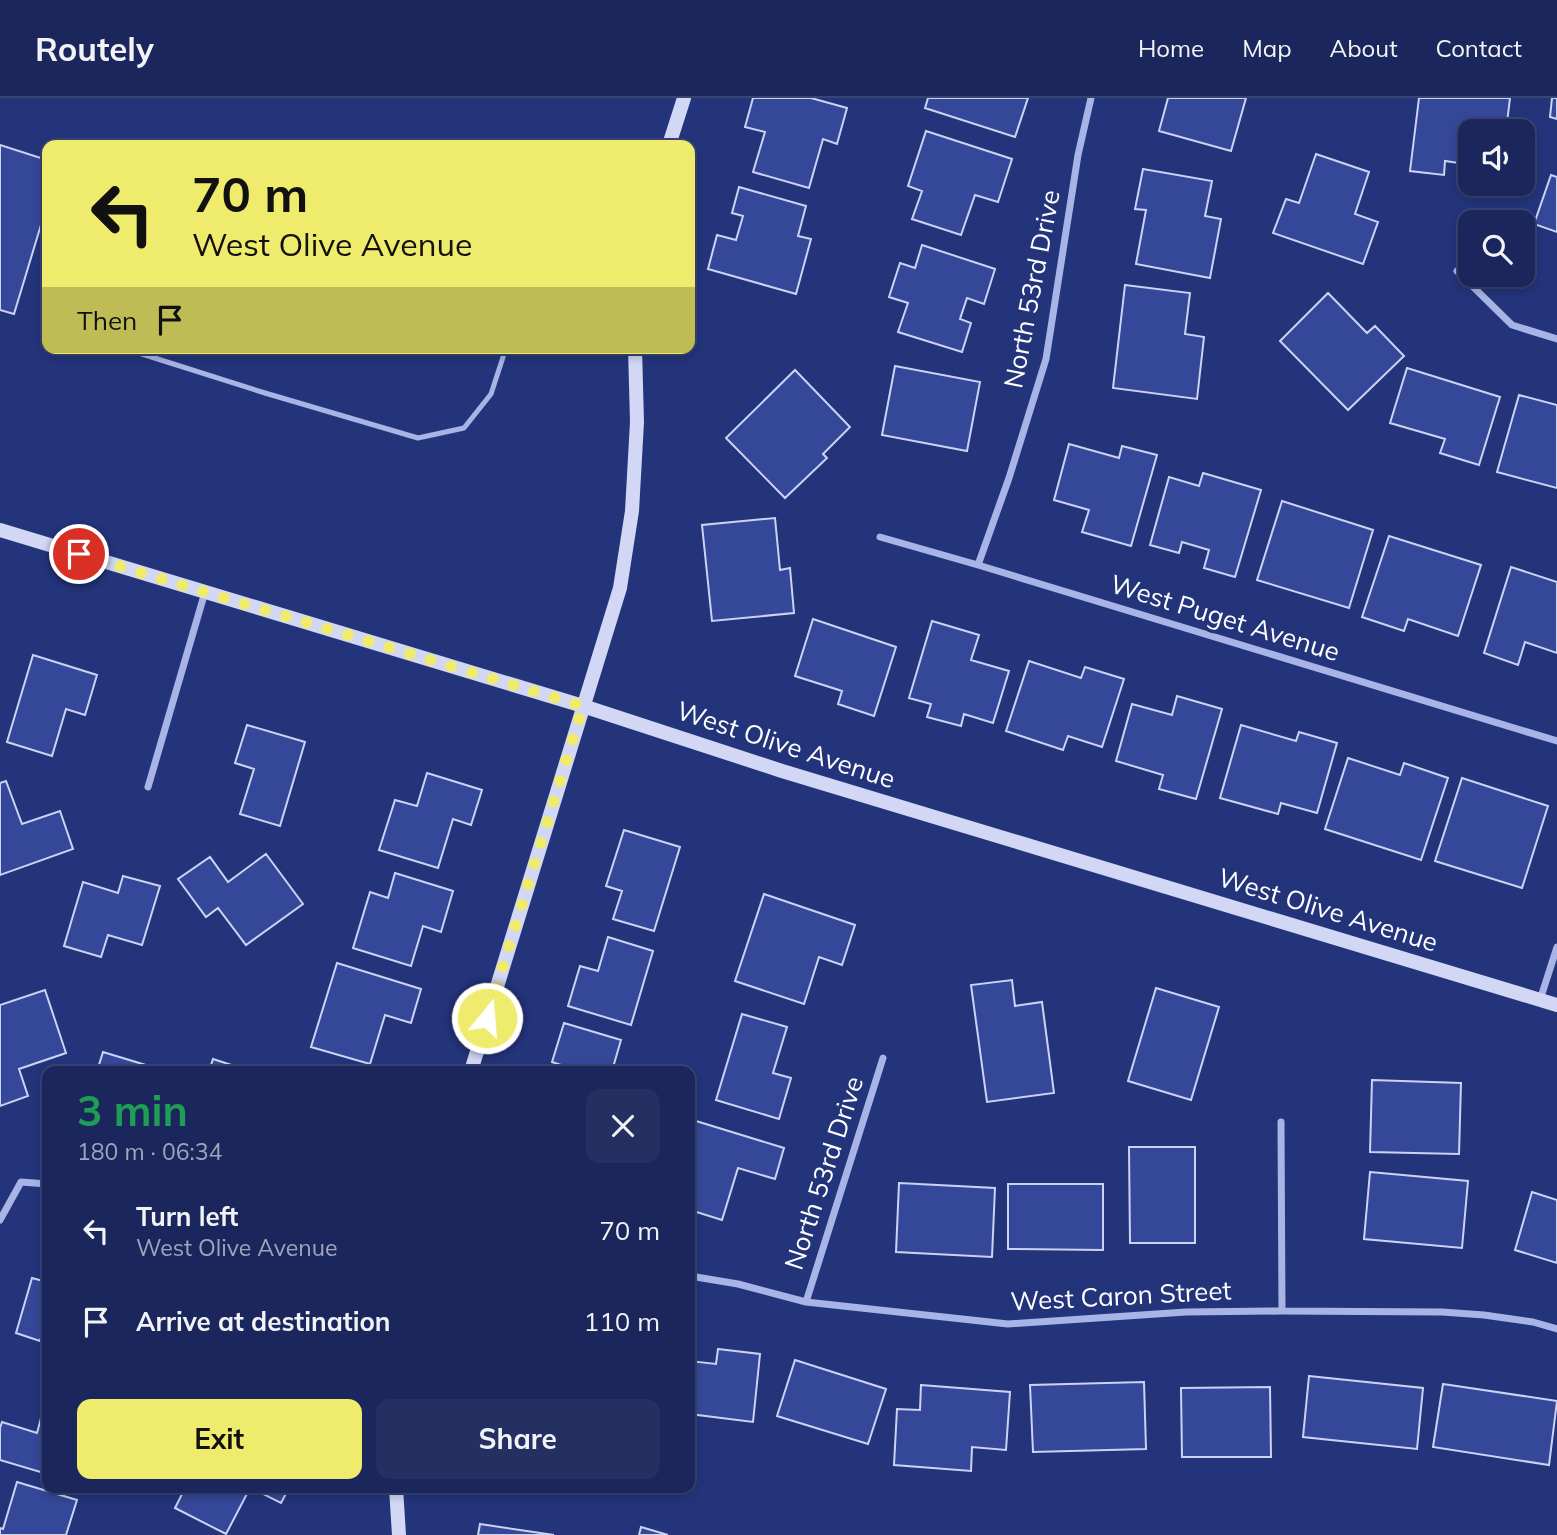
<!DOCTYPE html>
<html lang="en">
<head>
<meta charset="utf-8">
<style>
  body { margin:0; font-family:Mulish,sans-serif; background:#242f62; color:#f1f3f6; height:100vh; display:flex; flex-direction:column; font-size:26px; white-space:nowrap }
  * { box-sizing:border-box; margin:0 }
  p { font-size:23px; color:#a0a5bb }
  .icon { flex:none; width:38px; height:38px; fill:none; stroke:currentColor; stroke-width:2; stroke-linecap:round; stroke-linejoin:round }
  .map { position:relative; flex:1; overflow:hidden }
  .details { position:absolute; left:42px; top:968px; width:653px; height:427px; display:flex; flex-direction:column; background:#1b275c; border-radius:14px; box-shadow:0 4px 10px #0003,0 0 0 2px #394472 }
  .details>* { flex:none }
  .guide { position:absolute; left:42px; top:42px; width:653px; height:214px; border-radius:14px; box-shadow:0 4px 10px #0003,0 0 0 2px #394472; background:#efeb6c; color:#111; overflow:hidden }
  .buttons { position:absolute; left:1458px; top:21px; display:grid; gap:14px }
  .buttons a { display:grid; place-items:center; width:77px; height:77px; border-radius:14px; background:#1b275c; box-shadow:0 4px 10px #0003,0 0 0 2px #394472; font-size:35px }
  .pin { position:absolute; display:grid; place-items:center; width:60px; height:60px; color:#fff; margin:-30px; border:4px solid #fff; border-radius:50%; box-shadow:0 2px 7px #0007 }
  .me { position:absolute; width:77px; margin:-38px; rotate:17deg; stroke-linejoin:round; filter:drop-shadow(0 0 5px #0008) }
  .turn { display:flex; align-items:center; gap:24px; height:147px; padding:0 35px; font-size:32px }
  .turn .icon { width:91px; height:91px; stroke-width:2.5 }
  .turn b { display:block; font-size:49px; line-height:60px }
  .then { display:flex; align-items:center; height:66px; padding:0 35px; background:#0003; gap:14px; font-size:26px }
  .round { display:grid; place-items:center; flex:none; width:74px; height:74px; border-radius:14px; background:#242f62 }
  .headline { display:flex; align-items:center; justify-content:space-between; height:119px; padding:0 35px }
  h1 { font-size:42px; font-weight:700; line-height:52px; color:#1e9e55 }
  .primary-button { display:flex; gap:14px; margin-top:auto; padding:14px 35px }
  .primary-button a { flex:1; height:80px; border-radius:14px; background:#efeb6c; color:#111; font-size:28px; font-weight:700; line-height:80px; text-align:center }
  .primary-button a+a { background:#242f62; color:#f1f3f6 }
  ul { padding:0; list-style:none }
  li { display:flex; align-items:center; gap:21px; height:91px; padding:0 35px }
  li div { flex:1 }
  li b { display:block; font-size:26px }
  li em { font-style:normal }
  header { display:flex; align-items:center; gap:42px; box-sizing:border-box; height:98px; padding:0 35px; background:#1b275c; border-bottom:2px solid #394472 }
  header strong { font-size:33px }
  nav { display:flex; gap:38px; margin-inline-start:auto; font-size:24px }
  .map>svg:first-child { display:block }
  .building { fill:#354798; stroke:#cbd3f4; stroke-width:2 }
  .lines { fill:none; stroke-linecap:round; stroke-linejoin:round }
  .lane { stroke:#a8b4e5; stroke-width:5 }
  .street { stroke:#a8b4e5; stroke-width:7 }
  .secondary { stroke:#d1d7f4; stroke-width:14 }
  .route { stroke:#efeb6c; stroke-width:12; stroke-dasharray:0 21.6 }
  .labels { text-anchor:middle; stroke-width:7; stroke-linejoin:round; paint-order:stroke }
  .street-label { font-size:26px; fill:#fff; stroke:#24347b }
</style>
</head>
<body>
<header>
<strong>Routely</strong>
<nav><a>Home</a><a>Map</a><a>About</a><a>Contact</a></nav>
</header>
<div class="map">
<svg width="1557" height="1437" viewBox="0 0 1557 1437">
  <rect width="100%" height="100%" fill="#24347b"/>
  <!-- building -->
  <path class="building" d="M753 0H811L847 10 837 46 823 41 809 90 753 74 765 34 745 29Z
    M928 0H1028L1015 39 925 10Z
    M1168 0H1246L1231 53 1159 33Z
    M1419 0H1510L1506 33H1470V86H1500V90L1464 85 1466 66 1445 63 1444 77 1410 73Z
    M1552 0H1557V21L1550 19Z
    M926 33 1012 61 998 104 975 97 961 137 912 121 922 93 908 88Z
    M0 47 47 62V107L14 216 0 212Z
    M1316 56 1369 74 1355 116 1378 124 1363 166 1273 135 1286 101 1299 105Z
    M1143 71 1212 83 1205 118 1221 121 1210 180 1136 166 1146 112 1135 111Z
    M1551 77 1557 79V134L1534 126Z
    M739 89 806 108 798 138 811 141 796 196 708 171 717 137 736 142 743 118 732 115Z
    M922 147 995 171 984 206 967 200 960 221 971 225 962 254 898 234 908 205 889 199 900 165 915 170Z
    M1125 187 1190 195 1185 236 1204 239 1197 301 1113 290Z
    M1328 195 1367 235 1375 228 1404 258 1348 312 1280 243Z
    M895 268 980 284 967 353 882 337Z
    M1407 270 1500 299 1479 367 1440 355 1445 341 1390 325Z
    M795 272 850 329 823 356 827 360 785 400 726 340Z
    M1519 297 1557 307V390L1497 374Z
    M1069 346 1119 360 1122 348 1157 357 1131 448 1082 434 1089 412 1054 402Z
    M1203 375 1261 392 1235 479 1204 470 1209 452 1182 444 1179 455 1150 447 1169 379 1199 388Z
    M1282 403 1373 432 1349 510 1257 482Z
    M775 420 780 472 790 470 794 515 712 523 702 427Z
    M1389 438 1481 467 1458 538 1408 521 1404 533 1362 519Z
    M1511 469 1557 484V555L1525 544 1518 567 1484 555Z
    M813 521 896 549 874 618 838 606 842 593 795 578Z
    M932 523 979 537 971 562 1009 573 993 625 964 616 961 628 927 619 931 606 909 600Z
    M33 557 97 577 85 617 66 611 52 658 7 644Z
    M1029 563 1081 580 1085 569 1124 581 1102 649 1068 638 1063 652 1006 633Z
    M1177 598 1222 611 1196 701 1159 691 1163 677 1116 663 1132 606 1172 617Z
    M247 627 305 644 280 728 240 716 254 671 235 665Z
    M1241 627 1296 643 1299 634 1337 645 1317 715 1281 705 1278 716 1220 700Z
    M1348 660 1400 677 1404 665 1448 680 1421 762 1325 731Z
    M427 675 482 692 471 727 453 721 438 770 379 752 395 702 417 708Z
    M1462 680 1548 708 1522 790 1435 763Z
    M6 683 22 726 60 713 73 751 0 777V685Z
    M624 732 680 749 654 833 613 821 622 793 606 788Z
    M266 756 303 806 246 847 218 810 206 819 178 781 210 759 228 784Z
    M395 775 453 793 441 834 423 828 411 868 353 850 370 794 388 800Z
    M123 778 160 788 142 847 108 837 101 859 64 848 83 784 118 795Z
    M764 796 855 827 842 867 819 859 804 906 735 883Z
    M608 839 653 853 631 927 568 908 580 868 598 873Z
    M337 865 421 891 411 925 385 917 370 966 311 949Z
    M1012 882 1015 908 1042 904 1054 995 987 1004 971 887Z
    M1156 890 1219 909 1191 1002 1128 983Z
    M45 892 66 955 19 971 28 998 0 1008V907Z
    M742 916 787 929 773 975 791 980 779 1021 716 1002Z
    M564 925 621 942 612 973H566L567 969 552 964Z
    M103 954 149 968 147 973H97Z
    M213 961 250 973H209Z
    M1372 982 1461 985 1459 1056 1370 1054Z
    M696 1023 784 1050 775 1081 738 1070 722 1122 690 1112V1044Z
    M1129 1049H1195V1145H1130Z
    M1370 1074 1468 1083 1462 1150 1364 1141Z
    M899 1085 995 1090 992 1159 896 1154Z
    M1008 1086H1103V1152L1008 1151Z
    M1532 1094 1557 1102V1165L1515 1152Z
    M32 1180 47 1184V1231L44 1230 40 1243 16 1235Z
    M718 1251 760 1256 753 1324 690 1316V1263L716 1266Z
    M795 1262 886 1291 868 1346 777 1318Z
    M1309 1278 1423 1290 1417 1351 1303 1339Z
    M1144 1284 1146 1351 1033 1354 1030 1287Z
    M1443 1286 1557 1303 1549 1367 1433 1349Z
    M921 1287 1010 1294 1006 1352 972 1349 971 1373 894 1367 897 1311 920 1312Z
    M1270 1289 1271 1359H1182L1181 1290Z
    M47 1298V1376L0 1362V1330L2 1324 37 1335Z
    M17 1384 77 1402 66 1437H0V1430L3 1431Z
    M185 1390 200 1391 201 1390H250L226 1436 175 1410Z
    M251 1390H289L281 1405Z
    M480 1426 554 1437H478Z
    M641 1429 668 1437H639Z"/>
  <g class="lines">
    <!-- lane -->
    <path class="lane" d="M123 250 265 295 418 340 464 330 491 296 506 250"/>
    <!-- street -->
    <path class="street" d="M1457 173 1512 227 1557 241
      M880 439 978 467 1557 643
      M978 467 1009 380 1046 261 1078 57 1091 0
      M148 689 205 494
      M1540 902 1557 849
      M1281 1024 1282 1213
      M0 1122 21 1084 47 1086
      M690 1178 738 1186 806 1204 1008 1226 1186 1214 1282 1213 1442 1214 1484 1217 1533 1224 1557 1231
      M806 1204 883 960"/>
    <!-- secondary -->
    <path class="secondary" d="M669 47 684 0
      M0 432 583 608 782 673 1557 907
      M471 973 620 490 632 413 637 324 635 250
      M396 1390 399 1437"/>
  </g>
  <g class="lines">
    <!-- route -->
    <path class="route" d="M79 456 583 608 487 920"/>
  </g>
  <g class="labels">
    <!-- street labels -->
    <g class="street-label">
      <text transform="translate(1032 191) rotate(-79)" y="9">North 53rd Drive</text>
      <text transform="translate(1225 520) rotate(17)" y="9">West Puget Avenue</text>
      <text transform="translate(786 647) rotate(18)" y="9">West Olive Avenue</text>
      <text transform="translate(1328 812) rotate(17)" y="9">West Olive Avenue</text>
      <text transform="translate(824 1075) rotate(-72)" y="9">North 53rd Drive</text>
      <text transform="translate(1121 1198) rotate(-3)" y="9">West Caron Street</text>
    </g>
  </g>
</svg>
<div class="buttons">
<a><svg class="icon" aria-label="sound" viewBox="0 0 24 24"><path d="M4 9h4l5-4v14l-5-4H4zM17 9q2 3 0 6"/></svg></a>
<a><svg class="icon" aria-label="search" viewBox="0 0 24 24"><circle cx="10" cy="10" r="6"/><path d="M15 15l6 6"/></svg></a>
</div>
<div class="pin" style="left:79px;top:456px;background:#d93025"><svg class="icon" aria-label="arrive" viewBox="0 0 24 24"><path d="M6 21V4h12l-3 4 3 4H6"/></svg></div>
<svg class="me" style="left:487px;top:920px" viewBox="-20 -20 40 40"><circle r="17" fill="#efeb6c" stroke="#fff" stroke-width="3"/><path d="M0-11L8 9 0 5-8 9z" fill="#fff"/></svg>
<div class="guide">
<div class="turn"><svg class="icon" aria-label="left" viewBox="0 0 24 24"><path d="M17 20v-9H6M10 6l-5 5 5 5"/></svg><div><b>70 m</b>West Olive Avenue</div></div>
<div class="then">Then<svg class="icon" aria-label="arrive" viewBox="0 0 24 24"><path d="M6 21V4h12l-3 4 3 4H6"/></svg></div>
</div>
<section class="details">
<div class="headline"><div><h1>3 min</h1><p>180 m · 06:34</p></div><a class="round"><svg class="icon" aria-label="close" viewBox="0 0 24 24"><path d="M6 6l12 12M18 6L6 18"/></svg></a></div>
<ul>
<li><svg class="icon" aria-label="left" viewBox="0 0 24 24"><path d="M17 20v-9H6M10 6l-5 5 5 5"/></svg><div><b>Turn left</b><p>West Olive Avenue</p></div><em>70 m</em></li>
<li><svg class="icon" aria-label="arrive" viewBox="0 0 24 24"><path d="M6 21V4h12l-3 4 3 4H6"/></svg><div><b>Arrive at destination</b></div><em>110 m</em></li>
</ul>
<div class="primary-button"><a>Exit</a><a>Share</a></div>
</section>
</div>
</body>
</html>
